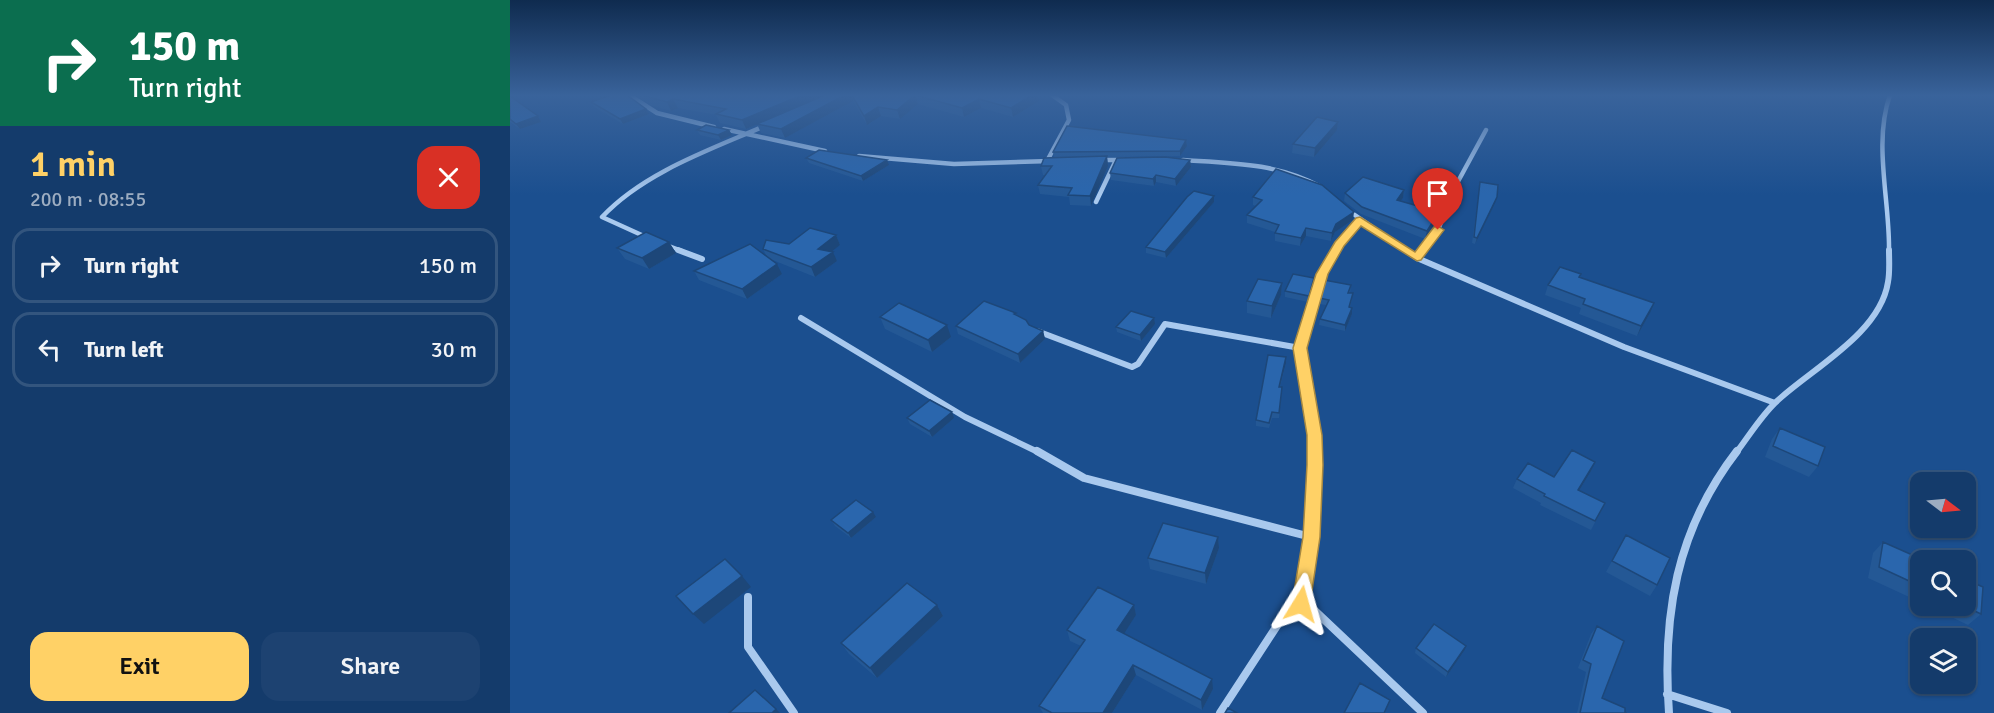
<!DOCTYPE html>
<html lang="en">
<head>
<meta charset="utf-8">
<style>
  body { margin:0; font-family:Signika,sans-serif; background:#1d4271; color:#f1f3f6; height:100vh; display:flex; flex-direction:column; font-size:22px; white-space:nowrap }
  * { box-sizing:border-box; margin:0 }
  p { font-size:20px; color:#9dadc1 }
  .icon { flex:none; width:33px; height:33px; fill:none; stroke:currentColor; stroke-width:2; stroke-linecap:round; stroke-linejoin:round }
  .map { position:relative; flex:1; overflow:hidden }
  .drawer { display:flex; flex-direction:column; background:#143b6b; width:510px }
  .drawer>* { flex:none }
  .top-card { background:#0b6e4f; color:#fff; overflow:hidden }
  .needle { width:39px; rotate:106deg }
  .buttons { position:absolute; left:1400px; top:472px; display:grid; gap:12px }
  .buttons a { display:grid; place-items:center; width:66px; height:66px; border-radius:12px; background:#143b6b; box-shadow:0 2px 4px #0004,0 0 0 2px #33557e; font-size:30px }
  .pin { position:absolute; display:grid; place-items:center; width:51px; height:51px; color:#fff; margin:-62px -26px; border-radius:50% 50% 50% 0; rotate:-45deg; box-shadow:0 0 6px #0007 }
  .pin .icon { rotate:45deg }
  .me { position:absolute; width:66px; margin:-33px; rotate:8deg; stroke-linejoin:round; filter:drop-shadow(0 0 4px #0008) }
  .turn { display:flex; align-items:center; gap:21px; height:126px; padding:0 30px; font-size:27px }
  .turn .icon { width:78px; height:78px; stroke-width:2.5 }
  .turn b { display:block; font-size:42px; line-height:51px }
  .round { display:grid; place-items:center; flex:none; width:63px; height:63px; border-radius:18px; background:#1d4271 }
  .summary { display:flex; align-items:center; justify-content:space-between; height:102px; padding:0 30px }
  h1 { font-size:36px; font-weight:600; line-height:45px; color:#ffd166 }
  .cta { display:flex; gap:12px; margin-top:auto; padding:12px 30px }
  .cta a { flex:1; height:69px; border-radius:18px; background:#ffd166; color:#111; font-size:24px; font-weight:600; line-height:69px; text-align:center }
  .cta a+a { background:#1d4271; color:#f1f3f6 }
  ul { padding:0; list-style:none }
  li { display:flex; align-items:center; gap:18px; height:75px; margin:0 12px 9px; padding:0 18px; border:3px solid #33557e; border-radius:18px }
  li div { flex:1 }
  li b { display:block; font-size:22px }
  li em { font-style:normal }
  main { display:flex; flex:1; min-height:0 }
  .map>svg:first-child { display:block }
  .lines { fill:none; stroke-linecap:round; stroke-linejoin:round }
  .street-far2 { stroke:#a9c9ee; stroke-width:4.5 }
  .street-far1 { stroke:#a9c9ee; stroke-width:6 }
  .street { stroke:#a9c9ee; stroke-width:8 }
  .wall { fill:#245895 }
  .shaded-wall { fill:#1d4779 }
  .building { fill:#2a66ad; stroke:#1d4779; stroke-width:1.5 }
  .route { fill:#ffd166; stroke:#a68842; stroke-width:1.5 }
</style>
</head>
<body>
<main>
<section class="drawer">
<div class="top-card">
<div class="turn"><svg class="icon" aria-label="right" viewBox="0 0 24 24"><path d="M7 20v-9h11M14 6l5 5-5 5"/></svg><div><b>150 m</b>Turn right</div></div>
</div>
<div class="summary"><div><h1>1 min</h1><p>200 m · 08:55</p></div><a class="round" style="background:#d93025;color:#fff"><svg class="icon" aria-label="close" viewBox="0 0 24 24"><path d="M6 6l12 12M18 6L6 18"/></svg></a></div>
<ul>
<li><svg class="icon" aria-label="right" viewBox="0 0 24 24"><path d="M7 20v-9h11M14 6l5 5-5 5"/></svg><div><b>Turn right</b></div><em>150 m</em></li>
<li><svg class="icon" aria-label="left" viewBox="0 0 24 24"><path d="M17 20v-9H6M10 6l-5 5 5 5"/></svg><div><b>Turn left</b></div><em>30 m</em></li>
</ul>
<div class="cta"><a>Exit</a><a>Share</a></div>
</section>
<div class="map">
<svg width="1484" height="713" viewBox="0 0 1484 713">
  <rect width="100%" height="100%" fill="#1b4f8f"/>
  <g class="lines">
    <!-- street-far2 -->
    <path class="street-far2" d="M119 95 147 113 204 127
      M214 129 315 151
      M349 156 444 164 540 161
      M592 160H615
      M673 160C721 163 768 163 811 187
      M537 161 559 120 556 105 542 95
      M586 202 606 160
      M839 211 897 251
      M136 237 92 217C134 172 202 149 257 125
      M156 245 172 251
      M825 251 850 220
      M912 251 928 230 945 187 976 130
      M1379 251C1380 201 1363 143 1380 95"/>
    <!-- street-far1 -->
    <path class="street-far1" d="M168 250 192 259
      M895 250 907 258 1114 347 1265 403
      M907 258 913 250
      M291 318 455 417 530 453
      M527 331 622 367 628 364 655 324 790 348
      M805 453 804 435 790 348 812 274 826 250
      M1226 453C1239 436 1251 416 1266 402 1301 369 1370 334 1378 282 1380 272 1379 260 1379 250"/>
    <!-- street -->
    <path class="street" d="M527 451 574 478 801 537
      M238 597V647L284 713
      M791 604 801 537 805 451
      M1157 694 1217 713
      M710 713 776 612 786 604 804 610 913 713
      M1159 713C1152 616 1166 530 1227 451"/>
  </g>
  <!-- wall -->
  <path class="wall" d="M126 95H528L529 101 503 117 471 108 454 117 408 104 390 119 371 116 357 125 343 101 275 138 251 133 247 124 236 129 210 123 206 115 168 108 161 111 140 105Z
    M0 96 28 116 31 122 10 129 0 122Z
    M81 102 139 114 113 124 84 107Z
    M828 122 827 130 804 157 782 153 783 144Z
    M187 130H219L222 135 211 140 190 135Z
    M676 140 677 146 670 156 597 157 598 166 581 206 560 205 559 197 530 194 528 185 535 175H533L531 166 544 157 543 152Z
    M296 158 379 165 353 181 299 163Z
    M680 160 681 167 666 186 646 182 644 186 601 180 600 173Z
    M970 182 985 203 965 244 962 243Z
    M894 190 893 198 891 201 929 212 927 220 915 239 851 214 834 201 835 193Z
    M704 196V202L656 258 636 253V247Z
    M743 197 843 220 825 232 821 241 796 236 790 246 765 241V232L737 223V215L746 206 743 205Z
    M326 235 330 245 321 251 327 261 305 277 260 259 272 274 237 299 189 280 184 271 257 257 253 249Z
    M159 242 166 253 139 269 115 259 107 248Z
    M1071 274 1070 277 1140 313 1127 336 1069 314 1071 308 1035 295 1038 285Z
    M804 278V284L798 302 775 297V291Z
    M772 283 771 295 761 318 737 313V301Z
    M841 285 840 293 842 299 840 307 842 314 835 331 809 325 810 319 816 305 809 304V298Z
    M506 313 507 316 519 325 533 331 535 339 510 363 448 334 446 326Z
    M370 317 441 337 422 352 375 329Z
    M645 324 631 341 607 332 606 327Z
    M776 357V363L770 387H772L769 418H762L759 428 746 426V420Z
    M397 418H444L422 437 400 424Z
    M1270 428 1308 466 1299 477 1255 457 1262 439Z
    M1085 462 1081 471 1069 491 1095 503 1081 530 1030 505 1031 503 1003 488 1007 479 1044 477Z
    M366 517 341 538 325 526 321 520Z
    M1116 535 1147 585 1140 596 1096 572Z
    M708 537 709 548 696 584 640 569 638 558Z
    M1373 542 1410 561V602L1358 578 1363 553Z
    M427 605 433 616 367 678 339 654 331 643Z
    M624 605 626 615 614 633 703 689 692 710 626 675 602 713H533L529 706 571 646 560 641 557 630Z
    M1418 606H1455L1471 614 1458 625Z
    M1087 626 1092 698 1117 713H1067L1076 672 1068 668 1081 634Z
    M906 648 954 651 936 677 905 653Z"/>
  <!-- shaded-wall -->
  <path class="shaded-wall" d="M292 95H316L236 129 232 120Z
    M335 95H341L343 101 275 138 271 129Z
    M405 95 408 104 390 119 387 110Z
    M522 95H528L529 101 503 117 501 108Z
    M163 99 168 108 161 111 157 102Z
    M469 99 471 108 454 117 452 108Z
    M368 107 371 116 357 125 354 116Z
    M136 109 139 114 113 124 110 119Z
    M28 116 31 122 10 129 6 124Z
    M828 122 827 130 804 157 805 148Z
    M219 130 222 135 211 140 208 135Z
    M676 140 677 146 670 156V151Z
    M597 156 598 166 581 206 580 196Z
    M377 160 379 165 353 181 351 176Z
    M680 160 681 167 666 186 665 179Z
    M646 175V182L644 186 643 179Z
    M894 190 893 198 886 207 887 200Z
    M704 196V202L656 258 655 252Z
    M987 197 985 203 965 244 967 238Z
    M844 212 843 220 825 232 821 241 822 233 826 224Z
    M929 212 927 220 915 239 917 231Z
    M796 228V236L790 246 791 238Z
    M326 235 330 245 312 259 308 249Z
    M159 242 166 253 139 269 132 258Z
    M323 252 327 261 305 277 301 267Z
    M267 264 272 274 237 299 232 289Z
    M804 278V284L798 302 799 296Z
    M772 283 771 295 761 318 762 306Z
    M1144 303 1140 313 1127 336 1131 326Z
    M842 308V314L835 331V325Z
    M644 318 645 324 631 341 630 335Z
    M437 325 441 337 422 352 418 340Z
    M533 331 535 339 510 363 508 354Z
    M776 357V363L768 392 769 387Z
    M442 412 444 418 422 437 419 431Z
    M1085 462 1081 471 1064 499 1068 490Z
    M363 512 366 517 341 538 338 533Z
    M708 537 709 548 696 584 695 573Z
    M232 576 241 587 194 624 183 614Z
    M427 605 433 616 367 678 360 668Z
    M624 605 626 615 610 640 607 630Z
    M956 646 954 651 936 677 938 672Z
    M623 665 626 675 602 713H593Z
    M702 679 703 689 692 710 691 700Z
    M266 709 270 713H262Z"/>
  <!-- building -->
  <path class="building" d="M101 95H117L136 109 110 119 81 102Z
    M133 95H292L232 120 206 114 216 109 163 99 157 102 135 96Z
    M315 95H335L271 129 247 124Z
    M342 95H522L501 108 469 99 452 108 405 95 387 110 368 107 354 116Z
    M0 96 28 116 6 124 0 119Z
    M807 117 828 122 805 148 783 144Z
    M196 125 219 130 208 135 187 130Z
    M557 126 676 140 670 151 543 152Z
    M309 150 377 160 351 176 296 158Z
    M597 156 580 196 558 195 562 188 528 185 542 166H531L534 158Z
    M655 157 680 160 665 179 646 175 643 179 600 173 607 158Z
    M766 169 812 185 844 212 826 224 822 233 796 228 791 238 765 233 769 225 737 215 752 200 743 197Z
    M853 177 894 190 887 200 929 212 917 231 852 207 835 193Z
    M970 182 988 185 987 197 967 238 964 237Z
    M684 191 704 196 655 252 636 247 677 197Z
    M300 228 326 235 308 249 323 252 301 267 253 249 256 240 279 244Z
    M136 232 159 242 132 258 107 248Z
    M240 244 267 264 232 289 184 271Z
    M1050 267 1071 274 1069 277 1144 303 1131 326 1073 304 1075 299 1038 285Z
    M783 274 804 278 799 296 775 291Z
    M748 279 772 283 762 306 737 301Z
    M814 280 841 285 838 293H843L839 307 842 308 835 325 810 319 819 300 809 298Z
    M474 301 506 313 504 314 516 320 519 325 533 331 508 354 446 326Z
    M389 303 437 325 418 340 370 317Z
    M621 311 644 318 630 335 606 327Z
    M758 355 776 357 769 387H772L769 413 762 412 759 423 746 420Z
    M420 400 442 412 419 431 397 418Z
    M1270 428 1315 447 1308 466 1263 446Z
    M1062 450 1085 462 1068 490 1095 503 1085 521 1034 496 1035 494 1007 479 1018 463 1044 477Z
    M346 500 363 512 338 533 321 520Z
    M653 523 708 537 695 573 638 558Z
    M1116 535 1160 558 1147 585 1102 561Z
    M1373 542 1416 561H1410V586L1369 567Z
    M215 559 232 576 183 614 166 596Z
    M1455 579 1473 587 1471 614 1454 606H1455Z
    M397 583 427 605 360 668 331 643Z
    M588 587 624 605 607 630 702 679 691 700 623 665 593 713H542L529 706 575 640 557 630Z
    M924 624 956 646 938 672 906 648Z
    M1087 626 1114 641 1092 698 1115 708V713H1117H1070L1081 664 1073 660Z
    M850 683 880 700 874 713H834Z
    M245 690 266 709 262 713H219Z
    M718 708 727 713H715Z"/>
  <!-- sky -->
  <linearGradient id="sky" x2="0" y2="1"><stop stop-color="#0f2b4f"/><stop offset="0.49" stop-color="#39639b"/><stop offset="1" stop-color="#39639b" stop-opacity="0"/></linearGradient>
  <rect width="1484" height="195" fill="url(#sky)"/>
  <!-- route -->
  <path class="route" d="M850 217 905 252 924 227 928 226 934 230 911 260 907 261 851 226 834 246 818 274 797 348 812 435 813 465 810 537 800 604 798 610 791 612 785 610 782 604 793 537 797 465V435L783 348 806 274 825 242 846 218Z"/>
</svg>
<div class="buttons">
<a><svg class="needle" viewBox="-14 -14 28 28"><path d="M0-13l5 13h-10z" fill="#e53935"/><path d="M0 13l5-13h-10z" fill="#9dadc1"/></svg></a>
<a><svg class="icon" aria-label="search" viewBox="0 0 24 24"><circle cx="10" cy="10" r="6"/><path d="M15 15l6 6"/></svg></a>
<a><svg class="icon" aria-label="layers" viewBox="0 0 24 24"><path d="M12 4l9 5-9 5-9-5zM3 14l9 5 9-5"/></svg></a>
</div>
<div class="pin" style="left:928px;top:230px;background:#d93025"><svg class="icon" aria-label="arrive" viewBox="0 0 24 24"><path d="M6 21V4h12l-3 4 3 4H6"/></svg></div>
<svg class="me" style="left:791px;top:604px" viewBox="-20 -20 40 40"><path d="M0-17L14 15 0 8-14 15z" fill="#ffd166" stroke="#fff" stroke-width="4"/></svg>
</div>
</main>
</body>
</html>
